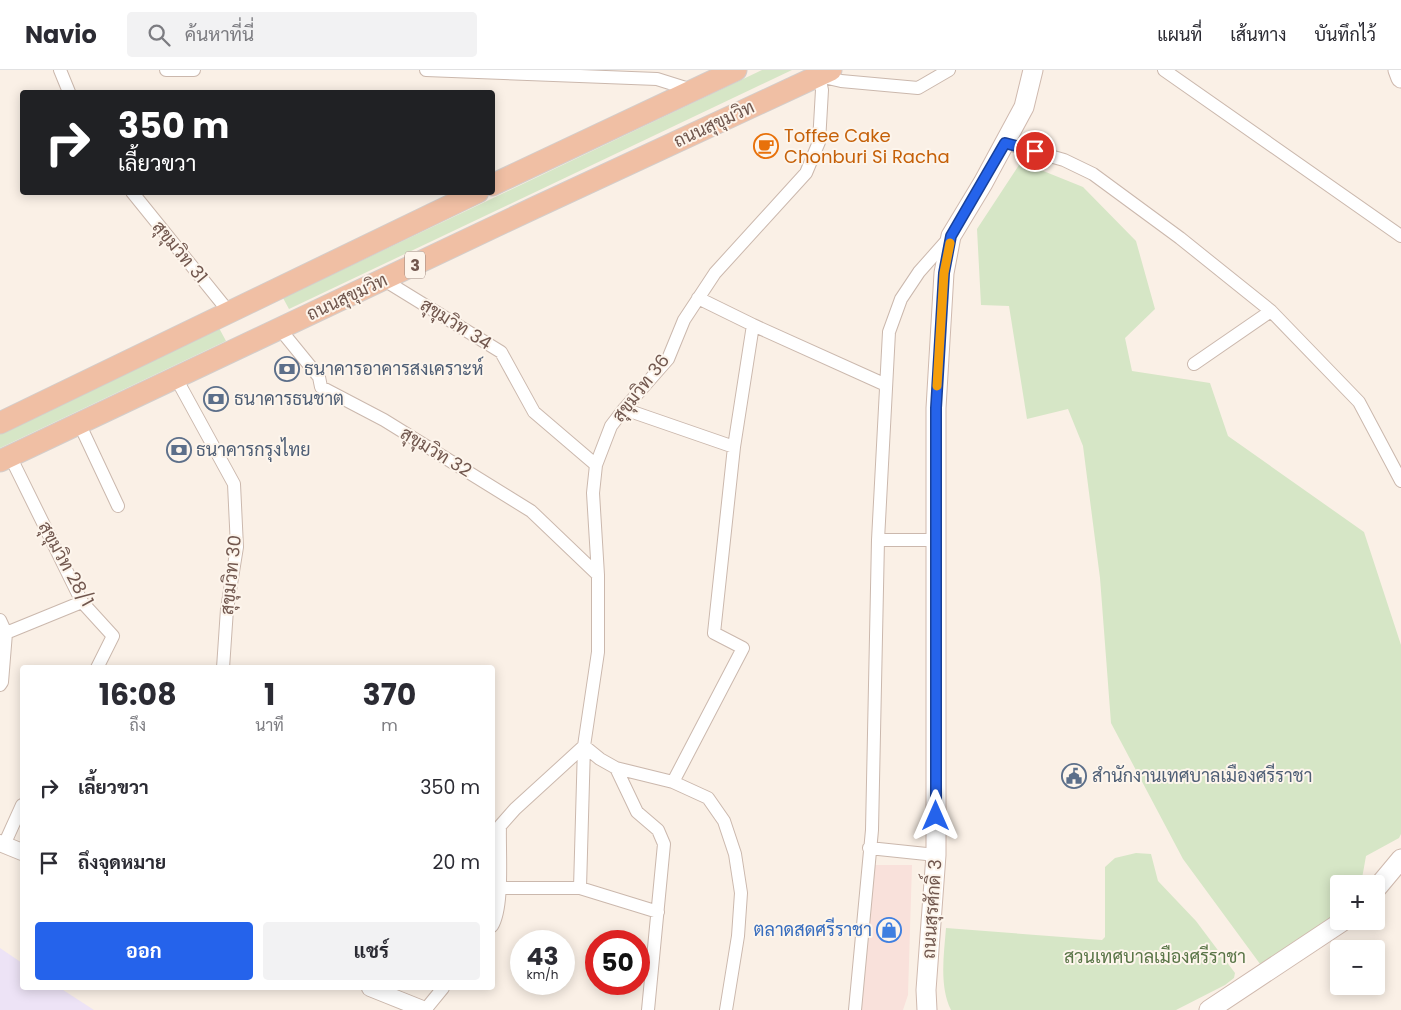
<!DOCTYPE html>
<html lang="th">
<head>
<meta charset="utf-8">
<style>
  body { margin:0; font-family:Poppins,Sarabun,sans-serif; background:#f2f2f3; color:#2b2b33; height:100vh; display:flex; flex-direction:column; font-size:19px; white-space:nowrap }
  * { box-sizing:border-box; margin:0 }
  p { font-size:16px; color:#7c7c81 }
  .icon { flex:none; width:28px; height:28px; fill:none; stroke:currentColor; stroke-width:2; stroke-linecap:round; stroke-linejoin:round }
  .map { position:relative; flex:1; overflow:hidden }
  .drawer { position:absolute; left:20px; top:595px; width:475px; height:325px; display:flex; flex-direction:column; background:#fff; border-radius:5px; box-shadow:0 2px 12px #0003 }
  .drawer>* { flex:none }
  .top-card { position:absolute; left:20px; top:20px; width:475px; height:105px; border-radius:5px; box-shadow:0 2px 12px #0003; background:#202124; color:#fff; overflow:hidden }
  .buttons { position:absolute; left:1330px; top:805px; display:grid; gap:10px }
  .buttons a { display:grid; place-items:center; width:55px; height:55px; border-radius:5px; background:#fff; box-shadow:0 2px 12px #0003; font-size:25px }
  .speed { position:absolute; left:510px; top:860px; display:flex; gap:10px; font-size:25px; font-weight:700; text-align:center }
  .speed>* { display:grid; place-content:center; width:65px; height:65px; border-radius:50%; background:#fff; box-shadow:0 2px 12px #0003; line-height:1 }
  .speed small { font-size:12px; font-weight:400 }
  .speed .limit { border:8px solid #d22; background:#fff; color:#111 }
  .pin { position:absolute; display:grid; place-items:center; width:42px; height:42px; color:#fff; margin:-21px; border:2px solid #fff; border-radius:50%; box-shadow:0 1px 5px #0007 }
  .me { position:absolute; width:55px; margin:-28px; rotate:0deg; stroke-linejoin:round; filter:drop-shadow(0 0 4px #0008) }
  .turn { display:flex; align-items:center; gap:18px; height:105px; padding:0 15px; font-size:22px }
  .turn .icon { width:65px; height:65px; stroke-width:2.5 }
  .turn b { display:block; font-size:35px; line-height:42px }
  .eta { display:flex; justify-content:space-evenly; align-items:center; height:85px; text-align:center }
  .eta b { font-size:30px; font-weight:700; line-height:35px }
  .primary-button { display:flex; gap:10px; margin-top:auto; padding:10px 15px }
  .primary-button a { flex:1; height:58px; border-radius:5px; background:#2563eb; color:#fff; font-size:20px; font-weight:700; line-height:58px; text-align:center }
  .primary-button a+a { background:#f2f2f3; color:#2b2b33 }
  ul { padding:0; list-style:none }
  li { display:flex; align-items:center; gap:15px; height:75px; padding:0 15px }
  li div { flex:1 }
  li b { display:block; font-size:19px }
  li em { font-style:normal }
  header { display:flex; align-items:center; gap:30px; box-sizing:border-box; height:70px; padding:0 25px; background:#fff; border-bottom:1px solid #e1e1e2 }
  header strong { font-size:24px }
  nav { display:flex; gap:28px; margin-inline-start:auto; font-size:18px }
  .search { width:350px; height:45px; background:#f2f2f3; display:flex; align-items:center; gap:12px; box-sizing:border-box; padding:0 18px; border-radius:5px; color:#7c7c81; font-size:19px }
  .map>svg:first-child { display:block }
  .commercial { fill:#f9e1db }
  .education { fill:#ede3f6 }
  .green { fill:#d6e6c6 }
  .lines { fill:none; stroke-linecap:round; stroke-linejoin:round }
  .minor-casing { stroke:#cbb8ad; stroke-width:14 }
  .tertiary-casing { stroke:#cbb8ad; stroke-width:18 }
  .secondary-casing { stroke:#cfb9ae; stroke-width:21 }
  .trunk-casing { stroke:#d4cdca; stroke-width:23 }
  .minor { stroke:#fff; stroke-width:12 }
  .tertiary { stroke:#fff; stroke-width:16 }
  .secondary { stroke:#fff; stroke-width:19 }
  .trunk { stroke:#f0bfa4; stroke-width:21 }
  .route-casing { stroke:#184099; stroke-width:12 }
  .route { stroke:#2563eb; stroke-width:9 }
  .slow { stroke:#f59e0b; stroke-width:9 }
  .labels { text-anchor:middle; stroke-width:4; stroke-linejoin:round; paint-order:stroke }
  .shield { fill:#fdf5ec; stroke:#9b867d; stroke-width:1 }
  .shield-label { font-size:16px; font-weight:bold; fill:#71574e }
  .street-label { font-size:18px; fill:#71574e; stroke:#fdf5ec }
  .food-label { font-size:18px; fill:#c56008; stroke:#fdf5ec; text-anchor:start }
  .service-label { font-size:18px; fill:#4e5e75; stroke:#fdf5ec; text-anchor:start }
  .shop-label { font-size:18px; fill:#366cbe; stroke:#fdf5ec; text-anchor:end }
  .park-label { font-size:18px; fill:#597547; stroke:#fdf5ec }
</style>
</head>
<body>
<header>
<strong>Navio</strong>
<div class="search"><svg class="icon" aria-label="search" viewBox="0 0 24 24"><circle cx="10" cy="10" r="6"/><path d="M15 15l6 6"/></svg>ค้นหาที่นี่</div>
<nav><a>แผนที่</a><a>เส้นทาง</a><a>บันทึกไว้</a></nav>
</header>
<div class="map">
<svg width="1401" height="940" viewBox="0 0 1401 940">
  <rect width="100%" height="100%" fill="#faf0e6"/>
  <!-- commercial -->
  <path class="commercial" d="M874 795H912L908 925 903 940H858Z"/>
  <!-- education -->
  <path class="education" d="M0 878 22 893V918H60L94 940H0Z"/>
  <!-- green -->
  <path class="green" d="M762 0H792L289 239 283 228Z
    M1021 92 1083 117 1136 171 1155 239 1125 268 1132 301 1210 313 1228 366 1364 462 1401 575V764L1399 768 1366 786 1361 814H1339V841L1263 898 1183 789 1111 653 1100 508 1083 376 1068 339 1027 349 1009 236 981 235 977 159Z
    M219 258 226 271 0 378V363Z
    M1136 783 1151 784 1158 811 1196 851 1235 903 1234 908 1225 915 1176 940H951C939 916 944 884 946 858L1102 870 1105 867V797L1115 788Z"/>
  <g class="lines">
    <defs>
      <path id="minor" d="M60 0 69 22
        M166 0H194
        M426 0 657 9 692 20
        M1164 0 1401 166
        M1005 73 1064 90 1093 104 1180 168 1271 241 1359 332 1401 411
        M132 122 229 242
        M384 210 501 282 534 342 596 395
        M698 228 753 255 886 315
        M279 258 319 307 321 317 384 350 531 441 598 505
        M1194 294 1271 241
        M176 308 234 414 237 477 227 539 223 598
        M624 339 734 377
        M79 353 118 436
        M10 386 82 532 113 566 97 598
        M878 470H936
        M0 550 6 563 2 612 0 615
        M6 563 82 532
        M584 676 600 689 616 698 673 712 708 728 724 751 735 784 741 823 738 866 726 940
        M616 698 637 742 658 760 664 774 648 940
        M673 712 743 578 714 563 734 377 753 255
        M4 775 22 735
        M869 778 936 785
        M499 818H580L658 842
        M580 818 584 676 598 582V505L593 423 596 395 611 356 624 339 668 289 684 250 715 203 806 103 819 72 822 20 819 6 841 11 918 18 949 0
        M492 856C504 836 499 781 500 756L515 739 584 676
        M425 940 443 918
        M855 940 872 760 878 470 889 262 901 229 919 202 950 167"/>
      <path id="tertiary" d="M0 773 22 782
        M370 918 425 940"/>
      <path id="secondary" d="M1398 0 1401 8
        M1376 819 1401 789
        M927 940 926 920 936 785V338L944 203 951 166 983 113 1024 37 1033 0
        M1209 940 1343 851"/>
      <path id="trunk" d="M492 115 736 0
        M0 353 478 122
        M0 391 534 138 831 0"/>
    </defs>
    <!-- minor casing -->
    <use href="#minor" class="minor-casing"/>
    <!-- tertiary casing -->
    <use href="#tertiary" class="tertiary-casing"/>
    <!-- secondary casing -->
    <use href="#secondary" class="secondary-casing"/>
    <!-- trunk casing -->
    <use href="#trunk" class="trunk-casing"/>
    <!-- minor -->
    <use href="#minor" class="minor"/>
    <!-- tertiary -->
    <use href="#tertiary" class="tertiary"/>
    <!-- secondary -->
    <use href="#secondary" class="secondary"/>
    <!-- trunk -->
    <use href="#trunk" class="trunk"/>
  </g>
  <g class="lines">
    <defs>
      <path id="route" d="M936 746V338L944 203 951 166 1005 73 1035 81"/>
    </defs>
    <!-- route casing -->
    <use href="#route" class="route-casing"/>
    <!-- route -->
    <use href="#route" class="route"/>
    <!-- slow -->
    <path class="slow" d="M937 316 944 203 950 173"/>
  </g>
  <!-- icons -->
  <defs>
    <symbol id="cafe-ring" viewBox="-11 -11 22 22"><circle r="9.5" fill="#fdf5ec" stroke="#e8710a" stroke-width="1.5"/><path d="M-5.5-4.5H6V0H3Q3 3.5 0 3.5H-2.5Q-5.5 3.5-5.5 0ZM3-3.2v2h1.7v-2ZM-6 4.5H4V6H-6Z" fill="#e8710a"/></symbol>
    <symbol id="bank-ring" viewBox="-11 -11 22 22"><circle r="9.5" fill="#fdf5ec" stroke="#5c6f8a" stroke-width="1.5"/><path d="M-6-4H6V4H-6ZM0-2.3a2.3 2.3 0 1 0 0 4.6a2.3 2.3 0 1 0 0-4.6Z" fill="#5c6f8a"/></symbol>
    <symbol id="civic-ring" viewBox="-11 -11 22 22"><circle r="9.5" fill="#fdf5ec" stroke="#5c6f8a" stroke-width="1.5"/><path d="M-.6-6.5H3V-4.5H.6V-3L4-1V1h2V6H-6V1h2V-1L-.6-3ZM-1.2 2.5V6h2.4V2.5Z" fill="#5c6f8a"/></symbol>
    <symbol id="shop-ring" viewBox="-11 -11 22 22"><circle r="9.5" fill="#fdf5ec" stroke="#3f7fe0" stroke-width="1.5"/><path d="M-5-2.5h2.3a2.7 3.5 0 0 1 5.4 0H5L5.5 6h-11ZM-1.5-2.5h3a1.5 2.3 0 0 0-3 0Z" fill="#3f7fe0"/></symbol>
  </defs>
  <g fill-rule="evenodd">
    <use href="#cafe-ring" x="752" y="62" width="28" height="28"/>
    <use href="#bank-ring" x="273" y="285" width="28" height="28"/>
    <use href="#bank-ring" x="202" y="315" width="28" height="28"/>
    <use href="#bank-ring" x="165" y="366" width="28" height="28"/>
    <use href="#civic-ring" x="1060" y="692" width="28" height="28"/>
    <use href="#shop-ring" x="875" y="846" width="28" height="28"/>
  </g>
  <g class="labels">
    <!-- shield labels -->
    <rect class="shield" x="405" y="181.5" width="20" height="27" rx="4"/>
    <g class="shield-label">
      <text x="415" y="201">3</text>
    </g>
    <!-- street labels -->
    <g class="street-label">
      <text transform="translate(714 54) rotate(-25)" y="6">ถนนสุขุมวิท</text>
      <text transform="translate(180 182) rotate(50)" y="6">สุขุมวิท 31</text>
      <text transform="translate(347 227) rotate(-25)" y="6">ถนนสุขุมวิท</text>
      <text transform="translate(456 254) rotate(32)" y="6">สุขุมวิท 34</text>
      <text transform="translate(641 318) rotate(-52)" y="6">สุขุมวิท 36</text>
      <text transform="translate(436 382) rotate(31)" y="6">สุขุมวิท 32</text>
      <text transform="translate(66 494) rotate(61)" y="6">สุขุมวิท 28/1</text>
      <text transform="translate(231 505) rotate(-84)" y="6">สุขุมวิท 30</text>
      <text transform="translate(932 839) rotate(-86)" y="6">ถนนสุรศักดิ์ 3</text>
    </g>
    <!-- food labels -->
    <g class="food-label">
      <text x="784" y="72">Toffee Cake<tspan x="784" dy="21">Chonburi Si Racha</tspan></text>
    </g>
    <!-- service labels -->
    <g class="service-label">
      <text x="304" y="305">ธนาคารอาคารสงเคราะห์</text>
      <text x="234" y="335">ธนาคารธนชาต</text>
      <text x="196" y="386">ธนาคารกรุงไทย</text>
      <text x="1092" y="712">สำนักงานเทศบาลเมืองศรีราชา</text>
    </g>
    <!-- shop labels -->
    <g class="shop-label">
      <text x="872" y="866">ตลาดสดศรีราชา</text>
    </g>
    <!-- park labels -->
    <g class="park-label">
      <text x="1155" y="893">สวนเทศบาลเมืองศรีราชา</text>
    </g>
  </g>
</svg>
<div class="buttons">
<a>+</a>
<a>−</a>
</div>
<div class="speed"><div>43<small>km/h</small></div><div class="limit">50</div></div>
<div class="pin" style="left:1035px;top:81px;background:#d93025"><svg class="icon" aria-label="arrive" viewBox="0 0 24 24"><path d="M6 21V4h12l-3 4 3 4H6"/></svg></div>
<svg class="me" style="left:936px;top:746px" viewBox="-20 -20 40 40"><path d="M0-17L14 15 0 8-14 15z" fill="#2563eb" stroke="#fff" stroke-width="4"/></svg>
<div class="top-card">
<div class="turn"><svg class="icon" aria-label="right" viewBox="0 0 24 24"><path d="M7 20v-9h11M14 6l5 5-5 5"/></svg><div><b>350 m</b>เลี้ยวขวา</div></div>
</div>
<section class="drawer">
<div class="eta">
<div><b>16:08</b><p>ถึง</p></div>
<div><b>1</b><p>นาที</p></div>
<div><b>370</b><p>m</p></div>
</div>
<ul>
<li><svg class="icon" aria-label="right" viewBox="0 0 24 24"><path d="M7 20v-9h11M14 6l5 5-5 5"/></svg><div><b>เลี้ยวขวา</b></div><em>350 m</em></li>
<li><svg class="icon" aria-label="arrive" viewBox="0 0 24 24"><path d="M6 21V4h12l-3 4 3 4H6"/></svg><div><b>ถึงจุดหมาย</b></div><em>20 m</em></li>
</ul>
<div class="primary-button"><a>ออก</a><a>แชร์</a></div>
</section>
</div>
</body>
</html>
